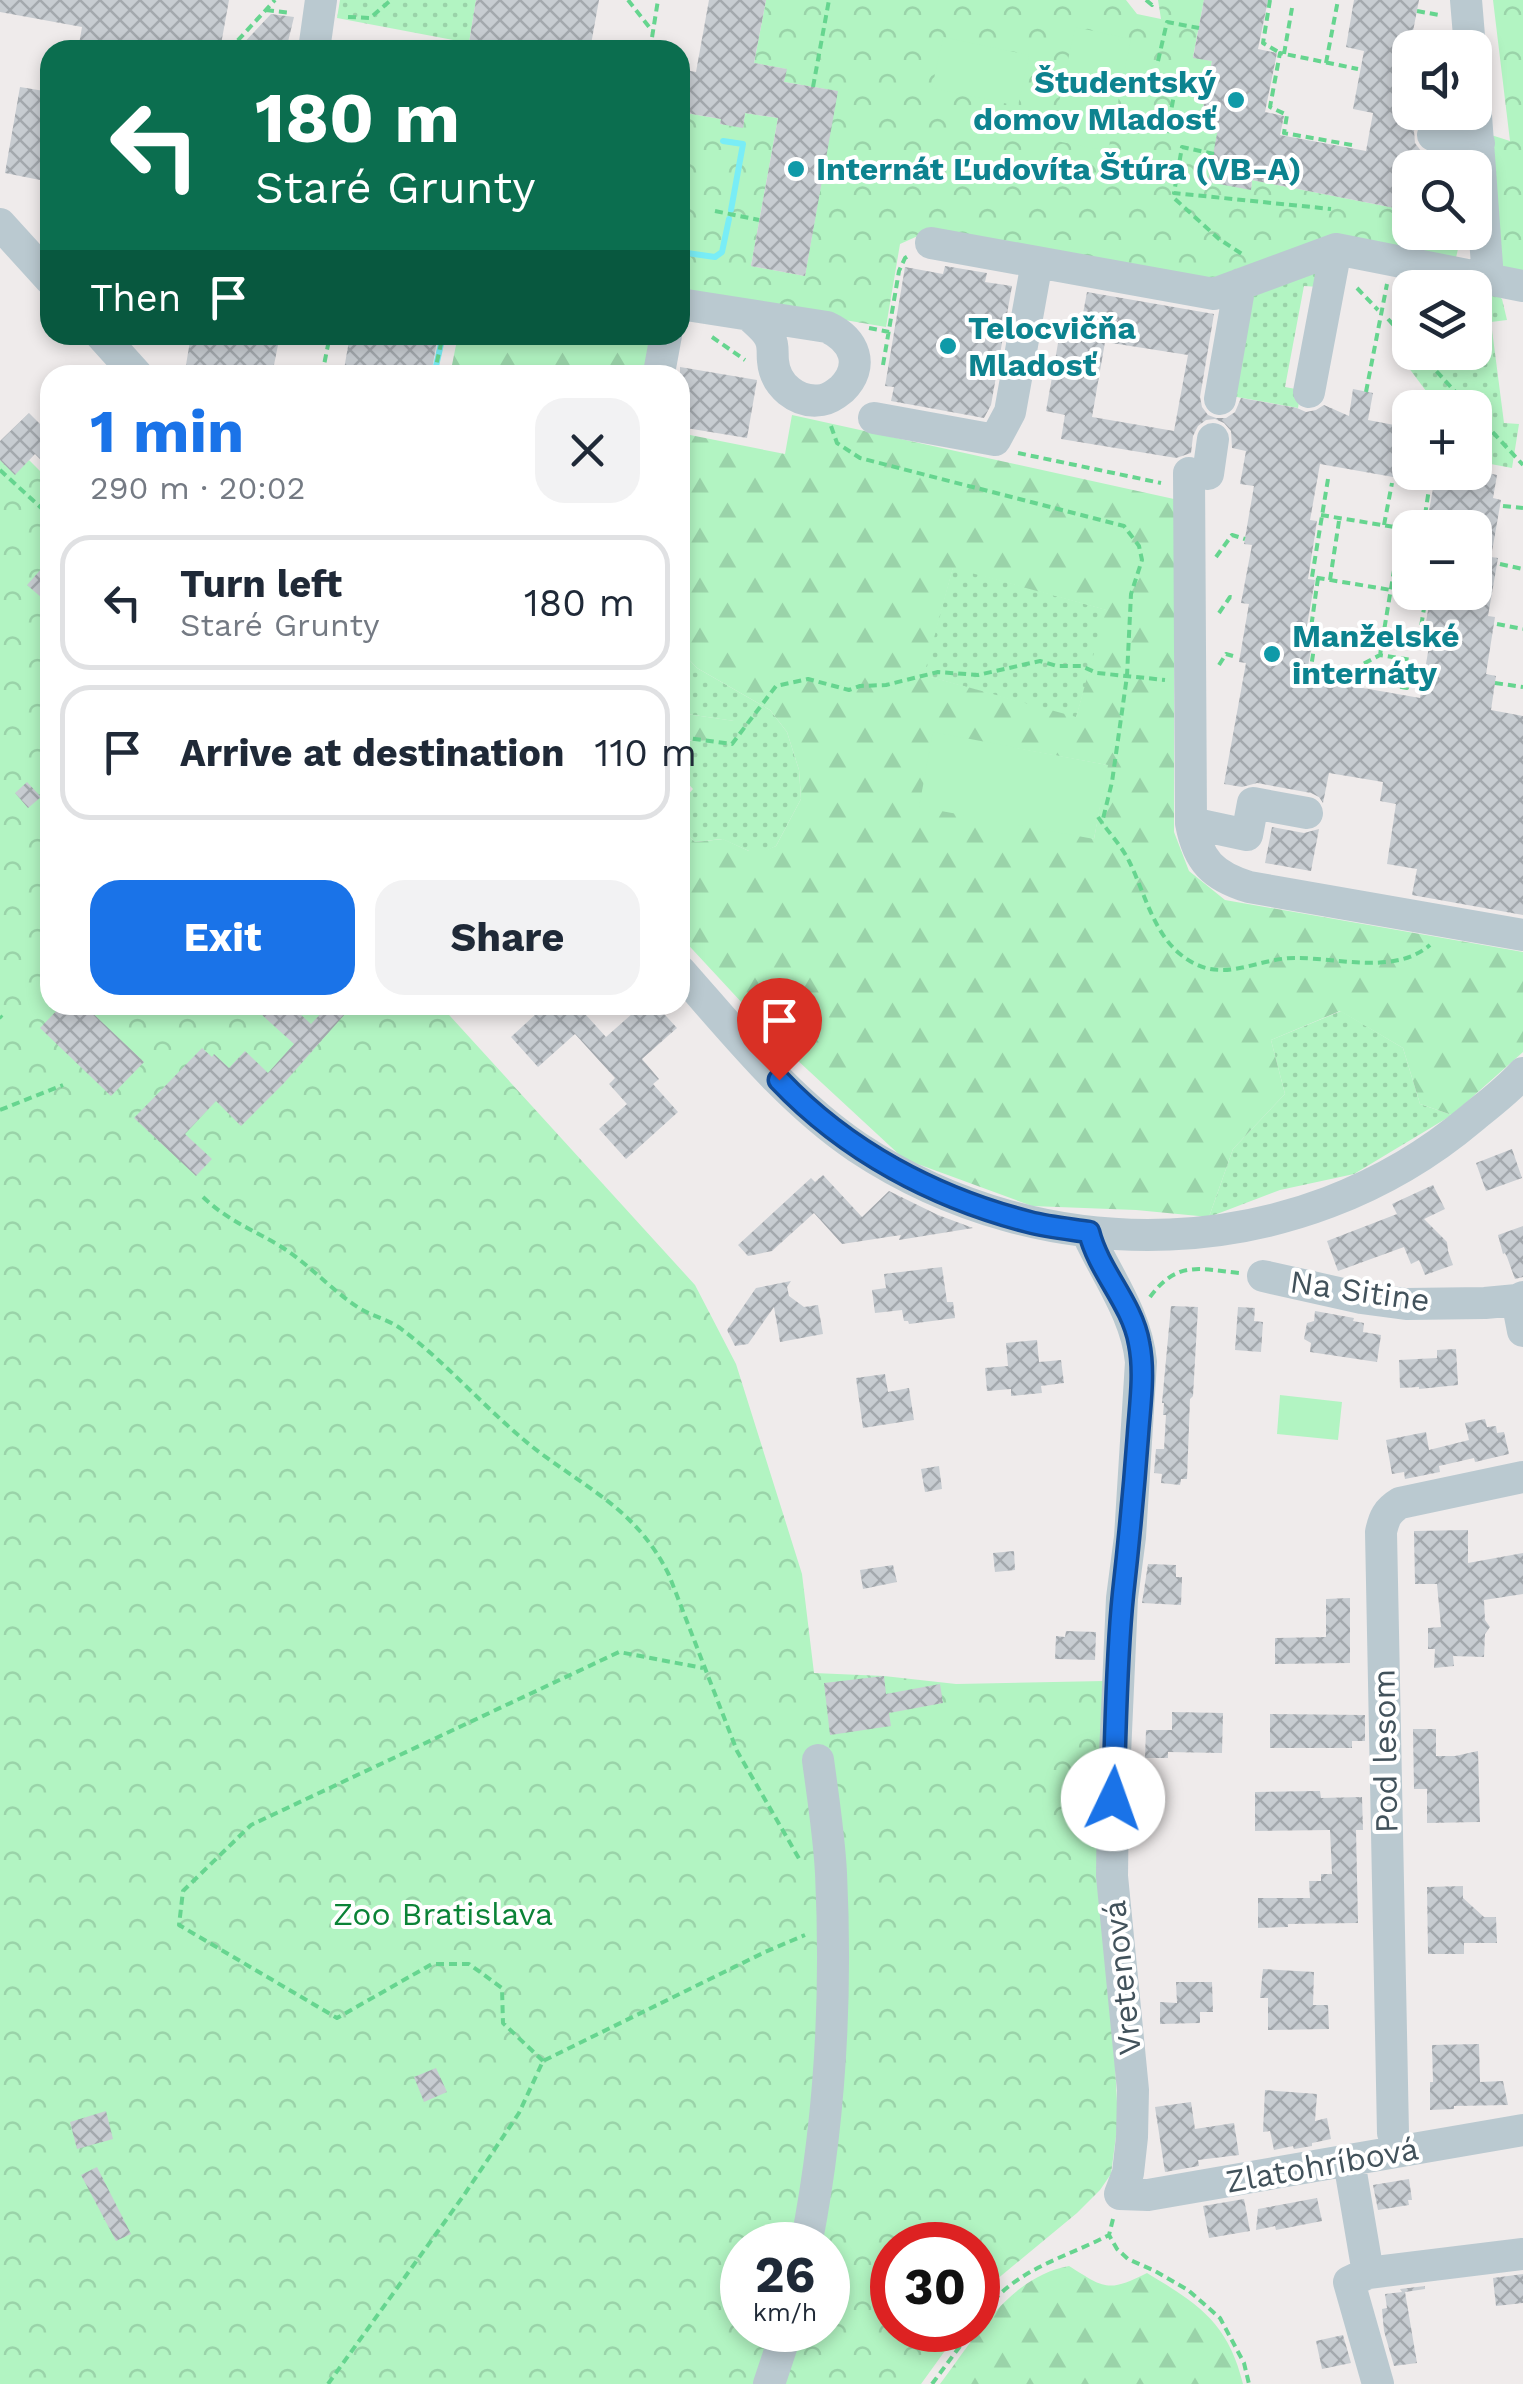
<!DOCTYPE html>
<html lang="en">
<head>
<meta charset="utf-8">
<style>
  body { margin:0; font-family:"Work Sans",sans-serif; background:#f2f2f3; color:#1f2937; height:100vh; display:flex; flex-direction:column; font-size:38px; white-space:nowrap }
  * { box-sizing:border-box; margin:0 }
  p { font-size:32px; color:#747a83 }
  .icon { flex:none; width:55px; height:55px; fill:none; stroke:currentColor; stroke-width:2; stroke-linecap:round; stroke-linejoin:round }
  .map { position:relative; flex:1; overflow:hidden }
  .drawer { position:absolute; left:40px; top:365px; width:650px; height:650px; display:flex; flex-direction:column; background:#fff; border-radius:30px; box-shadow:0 5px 15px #0003 }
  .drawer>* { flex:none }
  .top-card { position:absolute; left:40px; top:40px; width:650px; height:305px; border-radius:30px; box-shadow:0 5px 15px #0003; background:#0b6e4f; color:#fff; overflow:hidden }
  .controls { position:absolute; left:1392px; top:30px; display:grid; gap:20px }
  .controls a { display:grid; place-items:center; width:100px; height:100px; border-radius:20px; background:#fff; box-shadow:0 5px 15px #0003; font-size:50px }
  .speed { position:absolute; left:720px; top:2222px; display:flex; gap:20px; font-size:50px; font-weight:700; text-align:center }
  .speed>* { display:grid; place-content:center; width:130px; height:130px; border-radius:50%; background:#fff; box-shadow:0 5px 15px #0003; line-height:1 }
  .speed small { font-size:25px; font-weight:400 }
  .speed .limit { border:15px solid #d22; background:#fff; color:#111 }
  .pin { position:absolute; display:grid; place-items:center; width:85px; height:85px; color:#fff; margin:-102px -42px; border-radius:50% 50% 50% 0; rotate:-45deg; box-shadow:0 0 10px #0007 }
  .pin .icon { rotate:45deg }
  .me { position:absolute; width:110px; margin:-55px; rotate:3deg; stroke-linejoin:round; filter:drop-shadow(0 0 8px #0008) }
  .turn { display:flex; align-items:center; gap:35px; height:210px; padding:0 50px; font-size:45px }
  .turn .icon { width:130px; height:130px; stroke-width:2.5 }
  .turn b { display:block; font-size:70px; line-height:85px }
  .then { display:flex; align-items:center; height:95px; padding:0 50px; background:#0003; gap:20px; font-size:38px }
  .round { display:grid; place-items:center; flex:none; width:105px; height:105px; border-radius:30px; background:#f2f2f3 }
  .headline { display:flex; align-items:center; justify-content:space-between; height:170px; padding:0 50px }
  h1 { font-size:60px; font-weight:700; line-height:75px; color:#1a73e8 }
  .cta { display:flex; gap:20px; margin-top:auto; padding:20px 50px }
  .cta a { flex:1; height:115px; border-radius:30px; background:#1a73e8; color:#fff; font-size:40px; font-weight:700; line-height:115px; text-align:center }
  .cta a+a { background:#f2f2f3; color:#1f2937 }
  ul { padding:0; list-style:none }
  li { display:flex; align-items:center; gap:30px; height:135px; margin:0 20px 15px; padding:0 30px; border:5px solid #e0e1e3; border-radius:30px }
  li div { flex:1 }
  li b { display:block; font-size:38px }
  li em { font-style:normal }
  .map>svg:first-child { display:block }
  .grass { fill:url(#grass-dots); fill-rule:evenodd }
  .forest { fill:url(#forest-firs); fill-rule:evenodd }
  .park { fill:url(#park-crowns); fill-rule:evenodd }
  .pitch { fill:#b2f4c2 }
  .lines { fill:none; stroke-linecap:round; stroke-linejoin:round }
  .stream { stroke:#79edf6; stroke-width:6 }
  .building { fill:url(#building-cross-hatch); fill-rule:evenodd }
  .path { stroke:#66d58f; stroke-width:4; stroke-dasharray:8 5; stroke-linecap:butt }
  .minor { stroke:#bac9d0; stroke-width:32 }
  .route-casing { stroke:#114b97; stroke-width:25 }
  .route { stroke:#1a73e8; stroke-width:18 }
  .culture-dot { fill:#0f9aa8; stroke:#fff; stroke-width:4 }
  .labels { text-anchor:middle; stroke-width:8; stroke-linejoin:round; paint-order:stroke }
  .culture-label { font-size:32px; font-weight:bold; fill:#0d838f; stroke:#fff; text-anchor:start }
  .street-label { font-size:32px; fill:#42525b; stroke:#fff }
  .park-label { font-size:32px; fill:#0b8337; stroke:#fff }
</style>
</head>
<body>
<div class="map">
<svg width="1523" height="2384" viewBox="0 0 1523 2384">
  <defs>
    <pattern id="grass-dots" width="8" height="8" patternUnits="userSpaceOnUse" patternTransform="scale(2.5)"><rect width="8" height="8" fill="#b2f4c2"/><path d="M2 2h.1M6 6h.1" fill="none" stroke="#9ad3a9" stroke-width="1.8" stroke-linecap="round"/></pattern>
    <pattern id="forest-firs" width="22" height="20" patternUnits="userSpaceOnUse" patternTransform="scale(2.5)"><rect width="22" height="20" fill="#b2f4c2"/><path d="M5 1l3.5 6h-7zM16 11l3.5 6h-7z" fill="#9ad3a9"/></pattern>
    <pattern id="park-crowns" width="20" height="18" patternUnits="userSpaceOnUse" patternTransform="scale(2.5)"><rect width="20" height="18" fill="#b2f4c2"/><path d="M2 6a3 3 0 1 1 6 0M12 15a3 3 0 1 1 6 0" fill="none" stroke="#9ad3a9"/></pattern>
    <pattern id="building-cross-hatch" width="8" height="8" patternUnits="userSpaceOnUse" patternTransform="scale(2.5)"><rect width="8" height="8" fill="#c7ccd1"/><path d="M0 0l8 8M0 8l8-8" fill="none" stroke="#a3a8ad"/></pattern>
  </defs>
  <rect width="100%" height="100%" fill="#efebeb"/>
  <!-- grass -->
  <path class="grass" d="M340 0H476L469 43 337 18Z
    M1316 268 1319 287 1304 286 1285 387 1301 390 1298 408 1231 396 1248 295Z
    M1416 274 1488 287 1502 299 1507 320 1491 322 1504 423 1519 424 1512 468 1480 462 1483 441 1475 439V408L1427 407 1429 395 1394 348 1401 283ZM1410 288H1475V352H1410Z
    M953 567 1107 610 1076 718 923 675Z
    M680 650 697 668 770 710 787 732 799 770 801 799 776 846 764 852 749 851 722 839 695 842 680 828V804L693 789 680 775V738L690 741 734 721 680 713Z
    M1341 1011 1403 1048 1420 1104 1452 1115 1354 1174 1280 1190 1209 1217 1233 1149 1285 1094 1271 1040Z"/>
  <!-- forest -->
  <path class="forest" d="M458 335H649L647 375H450Z
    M792 415 1174 499V832L1189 871 1225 900 1523 952V1052L1452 1115 1420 1104 1403 1048 1340 1011 1271 1040 1285 1094 1233 1149 1209 1217 1136 1210 1032 1206 904 1159 782 1046 680 936V828L695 842 723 839 749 851H764L776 846 801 799 799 770 787 732 770 710 697 668 680 650V433L785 454ZM953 568 1106 610 1076 717 924 675ZM933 733 1107 765 1094 839H1093Z
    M680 713 735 721 730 733C714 741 697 743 680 738Z
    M1069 2266C1104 2288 1108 2293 1147 2273 1198 2304 1228 2322 1243 2384H940C974 2339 1009 2277 1069 2266Z"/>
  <!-- park -->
  <path class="park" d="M766 0H1126L1137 14 1161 19 1158 0H1204L1193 57 1212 61 1201 119 1219 123 1251 189 1252 180 1405 210 1410 185V232H1475V168L1413 167 1415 161 1427 162 1432 140 1488 134 1510 141 1493 0H1523V274L1500 269 1491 232 1461 236 1455 262 1341 238 1225 286 920 235 900 244 886 327 680 292V112L721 119 720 124 743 127 745 113 778 118 751 266 805 276 837 91 784 82 786 69 754 63Z
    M0 460 15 474 29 460 50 481V1005H440L695 1285 736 1364 802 1574 814 1673 884 1676 956 1684 1104 1681 1102 1820 1118 2121 1111 2174 1100 2190 1077 2213 996 2280 978 2305V2245H892V2330H960L921 2384H0ZM742 2245H828V2330H742Z"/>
  <!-- pitch -->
  <path class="pitch" d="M1075 27 1131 39 1108 151 1051 140Z
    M943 37 1029 55 1018 106 932 88Z
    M933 732 1108 765 1094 839 919 807Z
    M1280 1395 1342 1402 1338 1440 1277 1434Z"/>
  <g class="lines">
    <!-- stream -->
    <path class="stream" d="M723 141 743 144 731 210
      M680 252 715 257 722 252 729 219
      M434 375 443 335"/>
  </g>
  <!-- building -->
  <path class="building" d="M0 0H229L220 50 169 43 168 50H78L82 27 0 12Z
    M476 0H599L590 50H479L480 45 469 43Z
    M709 0H766L754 63 787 69 784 82 838 91 805 276 751 266 778 118 745 113 743 128 720 124 721 119 680 112V69L696 72Z
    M1204 0H1268L1258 49 1277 53 1265 112 1284 116 1280 135 1366 151 1373 113 1353 109 1364 51 1346 47 1354 0H1419L1410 47V112H1437V115L1427 116 1418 122 1414 131 1415 143 1421 151 1429 155 1427 163 1415 161 1413 168H1410V185L1405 210 1252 180 1251 190 1208 182 1219 123 1201 120 1212 61 1193 58Z
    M271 14 294 17 286 50H237Z
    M20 87 50 92V182L5 173Z
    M945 266 987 273 985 282 1012 286 991 405 984 418 891 401 894 387 885 386 905 267 943 274Z
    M1087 292 1214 314 1200 397 1202 407 1208 415 1216 418H1226L1235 412 1241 398 1297 408 1306 412 1316 410 1324 405 1349 416 1353 389 1373 393 1368 420 1410 428V480L1320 464 1310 520 1317 521 1308 579 1315 580 1305 637 1313 638 1306 678 1420 698 1430 641 1423 640 1431 592H1475V528H1434L1435 523 1427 522 1436 472H1475V470L1497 475 1493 498 1501 500 1491 557 1498 558 1488 616 1495 617 1486 674 1496 676 1491 710 1523 716V915L1412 895 1417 869 1387 864 1396 804 1380 801 1383 782 1329 773 1323 803 1319 797 1311 793 1257 783 1242 787 1224 784 1246 663 1239 662 1249 604 1241 603 1252 545 1244 544 1254 486 1240 484 1246 451 1232 448 1231 431 1224 423 1215 419 1206 420 1198 426 1193 436 1191 453 1176 458 1061 439 1065 415 1046 411 1060 332 1079 335ZM1105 342 1188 355 1174 431 1092 417Z
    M191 335H280L272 375H241L186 365Z
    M350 335H438L431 375H343Z
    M680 367 757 380 747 438 680 427Z
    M29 413 50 434V469L35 454 15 475 0 460V441Z
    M50 559V605L27 585Z
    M27 782 41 797 28 808 15 793Z
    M1272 827 1304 833 1319 829 1311 871 1265 863Z
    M62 1005H84L144 1062 111 1096 40 1028Z
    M251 1005H290L311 1024 329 1005H353L284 1083 241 1126 216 1101 185 1134 212 1159 196 1176 134 1118 202 1048 212 1057 214 1054 229 1068 245 1051 268 1073 294 1044Z
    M530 1005H577L606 1037 642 1005H656L677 1028 642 1059 659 1079 653 1084 678 1112 626 1159 599 1129 627 1104 609 1084 615 1078 575 1034 538 1067 511 1037 537 1013Z
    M1512 1149 1522 1178 1486 1191 1476 1163Z
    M823 1175 862 1217 889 1191 938 1215 973 1228 899 1240 901 1235 842 1244 814 1213 772 1251 748 1256 738 1245 811 1178 815 1182Z
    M1433 1185 1445 1209 1424 1219 1447 1242 1448 1251 1453 1265 1425 1275 1419 1260 1411 1264 1404 1247 1338 1271 1327 1241 1397 1214 1392 1204Z
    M1523 1226V1277L1515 1279 1507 1257 1505 1253 1503 1254 1498 1235Z
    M942 1267 947 1302H953L955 1318 909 1324 908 1321H904L902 1310 875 1313 872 1290 886 1288 884 1274Z
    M791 1281 787 1287 789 1296 804 1307 818 1305 823 1334 780 1342 774 1307 748 1344 735 1346 727 1330 756 1288Z
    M1171 1306 1198 1307 1193 1396 1190 1399 1187 1479H1181L1180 1485 1161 1483 1162 1474 1154 1473 1156 1449H1164L1166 1415H1163L1164 1403H1162Z
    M1238 1307 1255 1308 1254 1321 1263 1322 1261 1352 1235 1350Z
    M1315 1311 1354 1318 1353 1321 1364 1323 1363 1332 1381 1335 1377 1362 1310 1352 1311 1343 1304 1339 1307 1323 1314 1321Z
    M1037 1340 1039 1362 1061 1360 1064 1383 1041 1386 1042 1393 1011 1396V1389L987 1391 985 1368 1008 1366 1006 1343Z
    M1456 1349 1458 1385 1419 1389V1387L1400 1388 1399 1360 1437 1358V1350Z
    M885 1374 888 1392 909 1388 914 1420 863 1428 856 1378Z
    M1485 1419 1487 1427 1496 1426 1497 1433 1504 1432 1509 1454 1475 1462 1474 1458 1439 1466 1440 1472 1405 1479 1404 1472 1392 1474 1386 1440 1426 1432 1429 1450 1469 1440 1465 1423Z
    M939 1466 942 1489 925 1492 921 1469Z
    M1468 1530V1563L1523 1553V1594L1484 1600 1485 1620 1490 1627 1485 1634 1484 1657 1453 1656 1454 1666 1434 1668 1435 1649H1428V1628L1441 1627 1437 1584H1415L1414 1531Z
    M1014 1551 1015 1570 995 1572 993 1553Z
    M1148 1564 1176 1565V1577H1182L1181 1605 1142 1603Z
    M893 1565 897 1582 863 1589 860 1570Z
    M1350 1598V1663L1275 1664V1638L1326 1637V1599Z
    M1066 1631 1096 1632 1095 1660 1055 1659 1056 1636 1065 1637Z
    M884 1676 886 1694 940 1684 943 1703 889 1713 891 1726 830 1735 824 1683Z
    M1172 1712 1223 1713 1222 1753 1168 1752V1758H1145L1146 1730H1172Z
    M1270 1714 1365 1715V1741H1352V1748H1270Z
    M1413 1729H1436V1756H1455L1478 1751 1480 1822 1427 1823V1789H1414Z
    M1320 1791 1321 1798 1362 1797 1363 1830H1356L1358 1923 1288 1924V1927L1258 1928V1898H1310L1309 1881H1321V1874H1332L1330 1830 1255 1831V1792Z
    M1463 1886V1898L1484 1917H1496L1497 1943H1464V1954H1428L1427 1887Z
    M1263 1969 1314 1972 1313 2005H1328L1329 2029 1268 2030V1998H1260Z
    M1176 1982H1212L1213 2012H1200V2023L1160 2024V2002L1177 2003Z
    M1479 2044 1480 2082 1503 2081 1508 2105 1454 2106V2109L1430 2110V2082H1433L1432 2045Z
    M436 2068 447 2092 424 2102 414 2077Z
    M1265 2090 1317 2094 1315 2121 1327 2118 1331 2139 1312 2143V2146L1294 2149 1293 2146 1274 2150 1270 2131 1263 2132Z
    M1191 2102 1195 2129 1234 2123 1239 2155 1198 2160 1199 2166 1165 2172 1155 2107Z
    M106 2111 113 2139 77 2149 70 2122Z
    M97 2167 131 2234 116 2241 81 2175Z
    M1409 2179 1412 2200H1408L1409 2205 1378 2210 1373 2185Z
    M1317 2198 1322 2221 1276 2230 1275 2226 1256 2230 1258 2209Z
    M1244 2199 1250 2231 1209 2238 1203 2206Z
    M1523 2274V2303L1496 2306 1493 2278Z
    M1425 2286V2289L1405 2292 1417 2363 1394 2366 1384 2331 1382 2309 1387 2308 1385 2294 1402 2292 1400 2289Z
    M1343 2335 1351 2363 1322 2369 1316 2341Z"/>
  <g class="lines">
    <!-- path -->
    <path class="path" d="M628 0 653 32
      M1146 0 1152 5 1153 0
      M1270 0 1263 43 1280 53
      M266 10 291 13
      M1417 11 1439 15 1440 13
      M348 17 370 18 391 0
      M229 50 275 0
      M650 50 658 0
      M1284 54 1292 8
      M1158 61 1167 22 1199 28
      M1326 63 1338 0
      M813 87 829 0
      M1167 133 1176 84 1206 90
      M1352 145 1284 133 1287 115 1270 107 1280 53 1358 69
      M1214 154 1182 147 1174 193 1331 209
      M1175 199 1219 239 1245 256
      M715 211 759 220
      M1357 288 1378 310
      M1388 319 1410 343
      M869 328 889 332
      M712 337 745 360
      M1419 352 1470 408
      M883 365 899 271 905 258 910 255
      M324 367 344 371
      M322 375 330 335
      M434 375 443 335
      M1366 392 1387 284
      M1475 413 1523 465
      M831 426 837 443 860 458 1124 526 1139 546 1142 560 1131 594 1127 676 1112 782 1102 823
      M1018 453 1161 483
      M0 470 50 516
      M1328 479 1312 577 1391 590
      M1503 506 1523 508
      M1321 515 1394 527 1399 540 1380 655
      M1384 525 1392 483
      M1423 528 1429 489
      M1216 557 1232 535 1245 539
      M1500 564 1523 569
      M1318 578 1311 628 1316 635 1310 674 1358 683 1361 665 1380 655 1412 660 1407 688 1373 682
      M1330 580 1339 521
      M1391 587 1410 590
      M1422 592 1425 602 1418 646 1424 647
      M1219 613 1230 597 1236 598
      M1497 624 1523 629
      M1219 665 1226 654 1233 656
      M1495 683 1523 687
      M680 737 732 744 776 686 808 679 849 690 860 686 886 685 938 672 978 675 1040 661 1057 666H1081L1097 673 1165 680
      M1098 817C1108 832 1121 845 1129 861 1144 891 1153 932 1180 954 1221 988 1255 957 1297 958 1338 958 1395 975 1430 945
      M0 1016 2 1018
      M0 1110 63 1085
      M203 1197C228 1221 252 1229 280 1246 308 1263 331 1290 359 1308 372 1316 387 1319 400 1328 451 1366 492 1417 543 1455 595 1493 639 1514 669 1575L737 1751 801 1862
      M1150 1297C1177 1260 1200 1269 1239 1273
      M543 2061 503 2023 502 1988 469 1964H432L337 2018 179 1925 183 1891 251 1825 619 1652 703 1668
      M1113 2219 1109 2235 1117 2249 1128 2259 1155 2271 1188 2290 1220 2318 1244 2363 1249 2384
      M978 2322C984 2314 990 2304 997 2297 1027 2266 1073 2254 1109 2235
      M328 2384 464 2195 519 2113 543 2061 765 1952 805 1935
      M932 2384 972 2330"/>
    <!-- minor -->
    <path class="minor" d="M1466 0 1470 48
      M314 50 321 0
      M1475 102 1488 279
      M1433 135 1479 143
      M0 224 50 279
      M931 243 1214 294 1336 249 1523 286
      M680 304 827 327C855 340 865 366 842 389 836 394 829 399 822 400 797 404 775 385 773 361 772 353 774 346 770 338 766 329 756 322 749 315
      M101 335 137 375
      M659 373 666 335
      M1309 392 1336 249
      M1220 399 1240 284
      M874 418 995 440 1010 412 1037 262
      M1189 473 1191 823C1198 861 1213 876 1249 887L1523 935
      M1208 474 1213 439
      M1191 823 1247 835 1253 803 1307 813
      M680 971C735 1033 788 1100 857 1147 1045 1272 1298 1265 1472 1118 1489 1104 1508 1090 1523 1073
      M1089 1233 1091 1241C1110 1280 1137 1318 1141 1362L1130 1537 1122 1598 1113 1799 1112 1876 1133 2090 1132 2137 1128 2173 1120 2194 1148 2195 1523 2130
      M1263 1276 1361 1298 1406 1304 1485 1303 1517 1300 1523 1297
      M1517 1300 1523 1331
      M1393 2133 1381 1532C1384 1518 1387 1511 1400 1503L1523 1477
      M1349 2161 1368 2273 1349 2282 1378 2384
      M806 2245C830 2123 837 1997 831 1873 829 1835 823 1797 818 1760
      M1368 2273 1523 2254
      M769 2384 787 2330"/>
  </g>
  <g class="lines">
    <defs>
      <path id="route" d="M779 1080C846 1151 935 1198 1029 1222 1048 1227 1069 1229 1089 1232 1099 1272 1132 1303 1139 1343 1145 1372 1140 1405 1138 1434 1134 1488 1129 1541 1123 1594 1116 1662 1116 1731 1113 1799"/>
    </defs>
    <!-- route casing -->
    <use href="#route" class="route-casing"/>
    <!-- route -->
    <use href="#route" class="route"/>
  </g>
  <!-- markers -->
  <g class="culture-dot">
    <circle cx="1236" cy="100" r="10"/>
    <circle cx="796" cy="169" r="10"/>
    <circle cx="948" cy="346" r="10"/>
    <circle cx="1272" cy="654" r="10"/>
  </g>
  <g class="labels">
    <!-- culture labels -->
    <g class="culture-label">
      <text x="1216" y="93" text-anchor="end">Študentský<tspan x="1216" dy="37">domov Mladosť</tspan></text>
      <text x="816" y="180">Internát Ľudovíta Štúra (VB-A)</text>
      <text x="968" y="339">Telocvičňa<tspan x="968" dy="37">Mladosť</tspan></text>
      <text x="1292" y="647">Manželské<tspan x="1292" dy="37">internáty</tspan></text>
    </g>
    <!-- street labels -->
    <g class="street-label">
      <text transform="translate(1360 1291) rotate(8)" y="11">Na Sitine</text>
      <text transform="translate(1385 1751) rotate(-91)" y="11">Pod lesom</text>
      <text transform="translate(1122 1978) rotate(-96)" y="11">Vretenová</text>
      <text transform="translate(1322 2165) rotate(-10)" y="11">Zlatohríbová</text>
    </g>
    <!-- park labels -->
    <g class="park-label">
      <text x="443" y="1925">Zoo Bratislava</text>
    </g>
  </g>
</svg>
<div class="controls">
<a><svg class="icon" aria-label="sound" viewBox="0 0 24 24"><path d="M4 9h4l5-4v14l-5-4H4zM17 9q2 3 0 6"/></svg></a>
<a><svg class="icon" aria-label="search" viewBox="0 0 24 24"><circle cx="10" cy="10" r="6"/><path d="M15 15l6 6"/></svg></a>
<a><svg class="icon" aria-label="layers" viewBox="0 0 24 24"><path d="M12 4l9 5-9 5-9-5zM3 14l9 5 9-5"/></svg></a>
<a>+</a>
<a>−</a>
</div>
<div class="speed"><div>26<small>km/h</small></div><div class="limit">30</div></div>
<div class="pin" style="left:779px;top:1080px;background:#d93025"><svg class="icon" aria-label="arrive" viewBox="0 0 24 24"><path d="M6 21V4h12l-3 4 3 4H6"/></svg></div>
<svg class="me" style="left:1113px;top:1799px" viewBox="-20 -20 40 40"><circle r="19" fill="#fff"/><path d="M0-13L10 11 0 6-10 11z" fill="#1a73e8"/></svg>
<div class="top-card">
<div class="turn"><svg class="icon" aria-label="left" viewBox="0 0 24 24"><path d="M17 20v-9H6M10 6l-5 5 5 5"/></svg><div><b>180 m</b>Staré Grunty</div></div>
<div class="then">Then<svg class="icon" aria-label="arrive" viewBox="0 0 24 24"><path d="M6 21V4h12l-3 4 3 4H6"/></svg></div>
</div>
<section class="drawer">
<div class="headline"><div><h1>1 min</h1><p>290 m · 20:02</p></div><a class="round"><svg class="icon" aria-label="close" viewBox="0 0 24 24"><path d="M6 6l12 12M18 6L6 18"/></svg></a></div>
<ul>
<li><svg class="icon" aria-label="left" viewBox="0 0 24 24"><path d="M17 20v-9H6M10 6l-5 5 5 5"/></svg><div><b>Turn left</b><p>Staré Grunty</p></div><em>180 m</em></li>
<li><svg class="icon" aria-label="arrive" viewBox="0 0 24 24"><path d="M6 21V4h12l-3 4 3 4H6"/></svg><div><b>Arrive at destination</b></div><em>110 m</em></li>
</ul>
<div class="cta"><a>Exit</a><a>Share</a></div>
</section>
</div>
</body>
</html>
